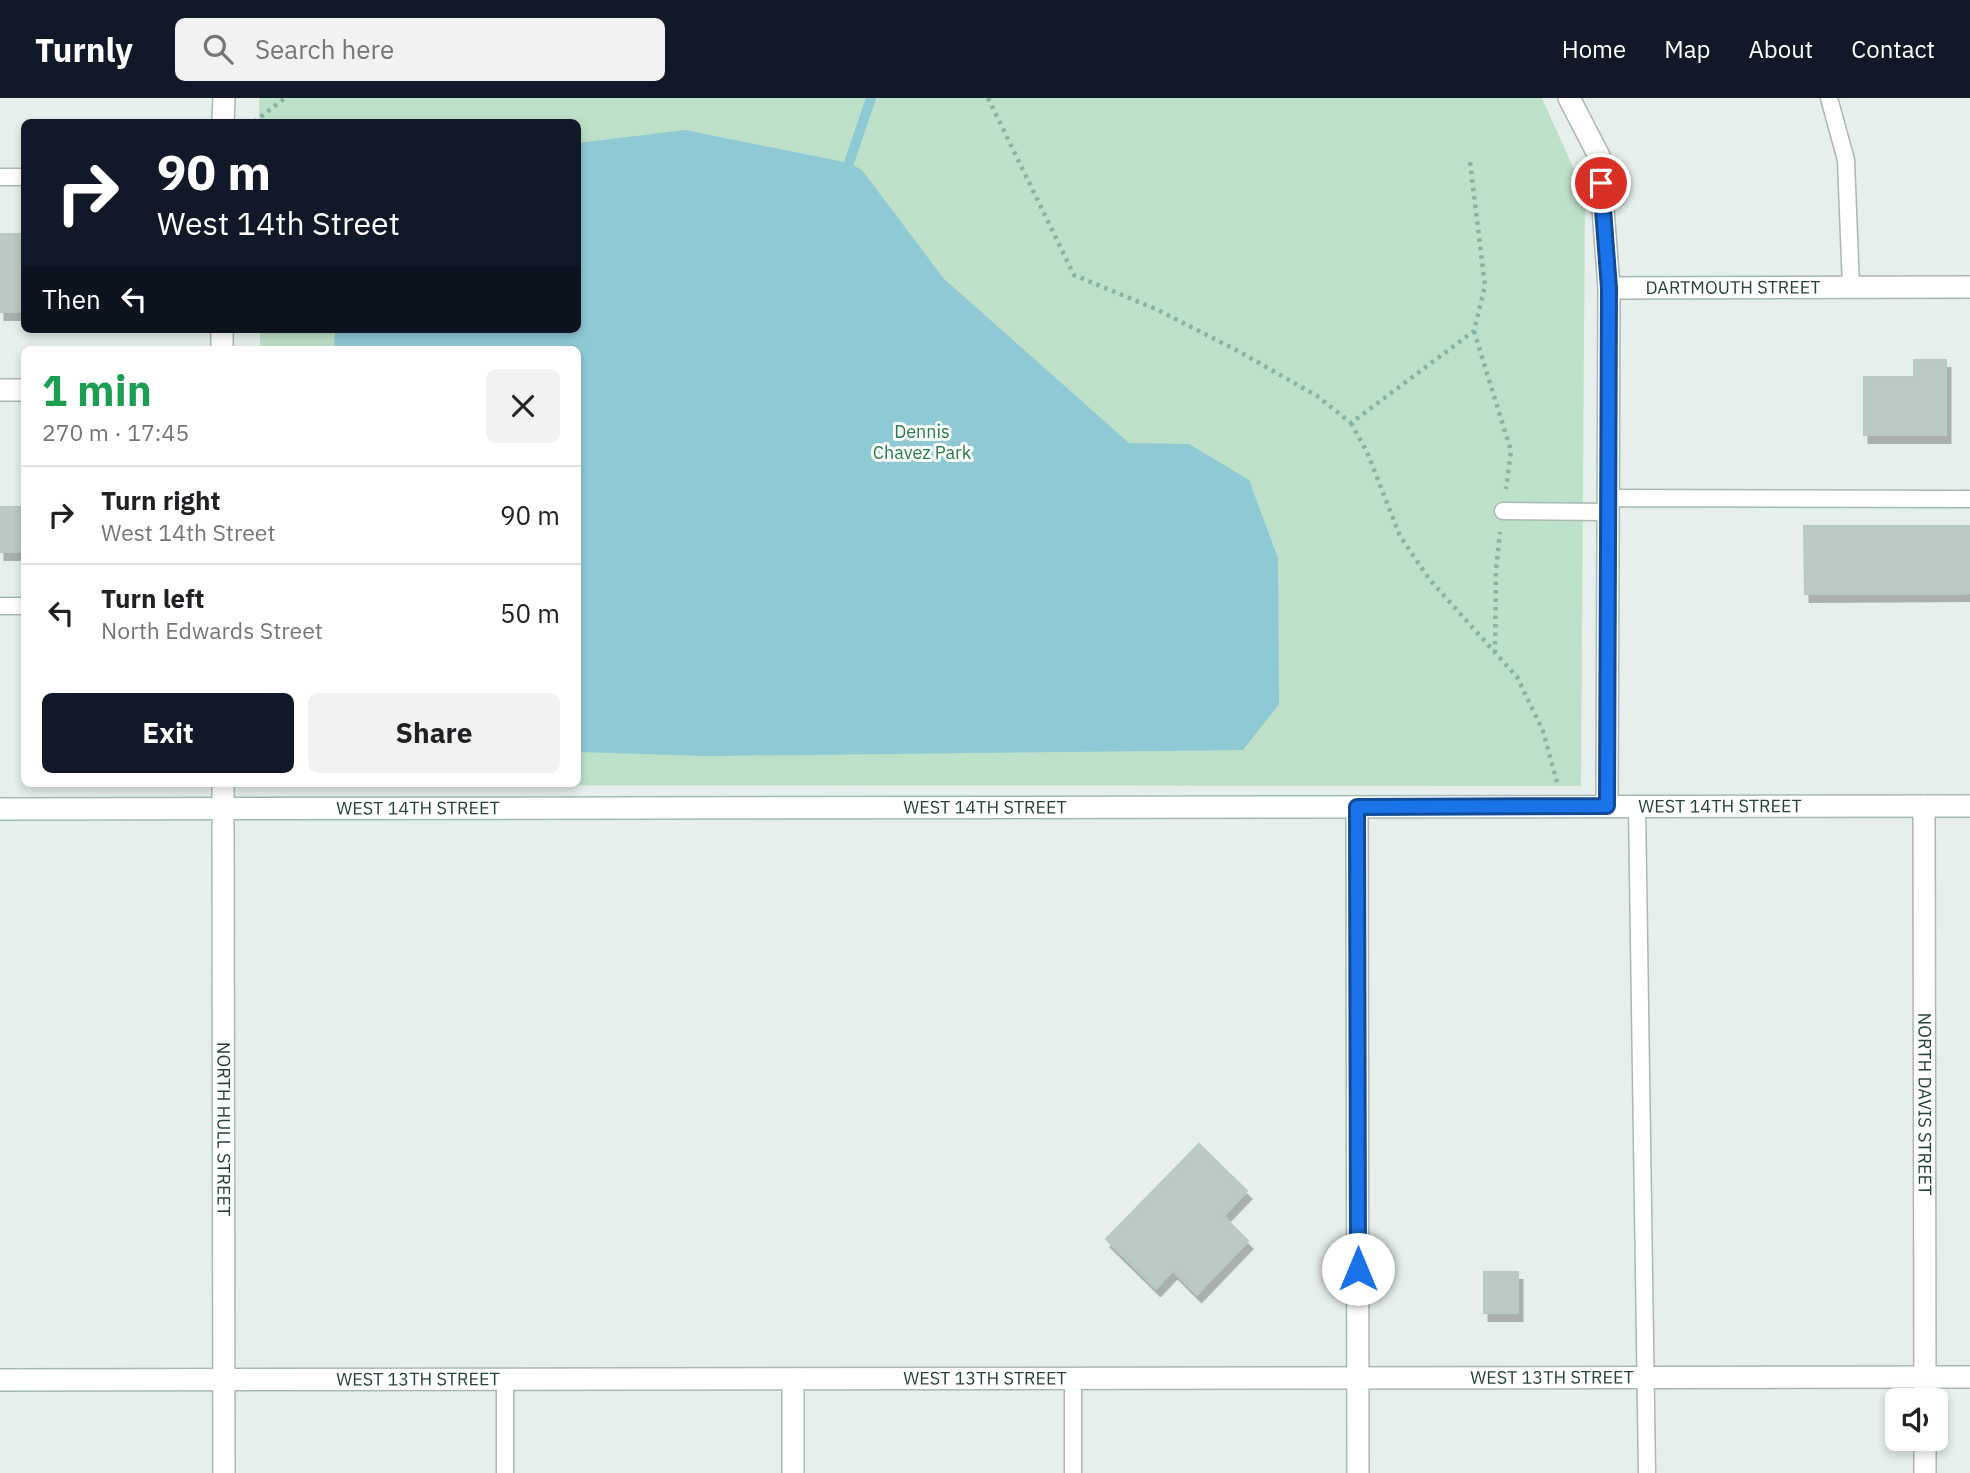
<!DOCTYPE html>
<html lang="en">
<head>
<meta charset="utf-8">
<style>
  body { margin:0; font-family:"IBM Plex Sans",sans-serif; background:#f2f2f2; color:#202124; height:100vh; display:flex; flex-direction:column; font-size:26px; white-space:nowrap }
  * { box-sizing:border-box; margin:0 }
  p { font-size:23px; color:#757577 }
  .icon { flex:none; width:38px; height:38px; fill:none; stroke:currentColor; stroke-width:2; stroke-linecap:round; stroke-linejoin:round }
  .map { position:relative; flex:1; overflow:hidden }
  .side { position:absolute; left:21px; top:248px; width:560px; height:441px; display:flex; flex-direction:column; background:#fff; border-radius:10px; box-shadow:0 4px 10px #0003 }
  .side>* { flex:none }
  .guide { position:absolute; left:21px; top:21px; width:560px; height:214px; border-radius:10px; box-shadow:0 4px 10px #0003; background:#111827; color:#fff; overflow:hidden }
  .tools { position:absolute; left:1885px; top:1290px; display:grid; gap:14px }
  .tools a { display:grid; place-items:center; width:63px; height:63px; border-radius:10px; background:#fff; box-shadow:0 4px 10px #0003; font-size:35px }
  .pin { position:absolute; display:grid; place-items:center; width:60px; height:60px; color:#fff; margin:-30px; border:4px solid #fff; border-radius:50%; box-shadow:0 2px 7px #0007 }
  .me { position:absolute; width:77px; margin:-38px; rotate:0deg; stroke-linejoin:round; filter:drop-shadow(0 0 5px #0008) }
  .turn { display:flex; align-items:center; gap:24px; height:147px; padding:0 21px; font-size:32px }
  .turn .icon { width:91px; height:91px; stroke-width:2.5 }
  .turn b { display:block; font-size:49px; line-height:60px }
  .then { display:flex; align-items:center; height:66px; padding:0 21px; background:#0003; gap:14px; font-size:26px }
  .round { display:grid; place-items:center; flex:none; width:74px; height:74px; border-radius:10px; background:#f2f2f2 }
  .overview { display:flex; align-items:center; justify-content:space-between; height:119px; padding:0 21px }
  h1 { font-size:42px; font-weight:800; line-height:52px; color:#1e9e55 }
  .primary-button { display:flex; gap:14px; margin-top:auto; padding:14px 21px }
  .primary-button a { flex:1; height:80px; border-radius:10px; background:#111827; color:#fff; font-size:28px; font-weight:800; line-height:80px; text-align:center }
  .primary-button a+a { background:#f2f2f2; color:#202124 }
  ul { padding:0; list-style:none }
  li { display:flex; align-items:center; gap:21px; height:98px; padding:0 21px; border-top:2px solid #e0e0e0 }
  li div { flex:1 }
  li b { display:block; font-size:26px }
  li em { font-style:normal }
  header { display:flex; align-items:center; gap:42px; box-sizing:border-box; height:98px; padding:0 35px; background:#111827; color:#fff }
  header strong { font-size:33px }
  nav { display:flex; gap:38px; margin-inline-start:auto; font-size:24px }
  .search { width:490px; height:63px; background:#f2f2f2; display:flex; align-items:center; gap:18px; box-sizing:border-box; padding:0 24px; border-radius:10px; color:#757577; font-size:26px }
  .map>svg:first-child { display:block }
  .green { fill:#bfe0c8 }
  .water { fill:#8ec9d4 }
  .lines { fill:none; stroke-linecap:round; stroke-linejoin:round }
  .stream { stroke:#8ec9d4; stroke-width:10 }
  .building { fill:#bbcac4; stroke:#b8c9c2; stroke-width:2; filter:url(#shadow) }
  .lane-casing { stroke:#a8b8b2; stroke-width:19 }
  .street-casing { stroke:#a8b8b2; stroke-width:24 }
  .secondary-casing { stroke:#a4bbb3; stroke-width:24 }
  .path { stroke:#86b3a5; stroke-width:4.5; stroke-dasharray:3.5 5; stroke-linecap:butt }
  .lane { stroke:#fff; stroke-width:16 }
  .street { stroke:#fff; stroke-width:21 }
  .secondary { stroke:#fff; stroke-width:21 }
  .route-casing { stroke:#114b97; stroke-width:18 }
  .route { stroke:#1a73e8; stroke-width:12 }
  .labels { text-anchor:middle; stroke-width:6; stroke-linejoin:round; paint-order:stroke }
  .street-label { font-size:18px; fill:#24423a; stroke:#f7fbf9 }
  .park-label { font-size:18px; fill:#2d7a4b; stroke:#f7fbf9 }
</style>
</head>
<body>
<header>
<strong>Turnly</strong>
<div class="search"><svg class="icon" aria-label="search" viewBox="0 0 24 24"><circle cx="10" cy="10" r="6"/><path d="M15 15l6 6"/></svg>Search here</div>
<nav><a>Home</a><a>Map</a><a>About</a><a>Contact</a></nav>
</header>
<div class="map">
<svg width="1970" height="1375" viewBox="0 0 1970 1375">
  <defs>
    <filter id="shadow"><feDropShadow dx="4.5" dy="8" stdDeviation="0" flood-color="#0004"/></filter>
  </defs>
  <rect width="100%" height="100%" fill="#e6efeb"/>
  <!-- green -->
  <path class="green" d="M259 0H1542L1585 96 1581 688 284 687 282 686H578V252H260V231H578V24H259Z"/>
  <!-- water -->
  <path class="water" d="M685 32 849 65 862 72 944 181 1129 345 1189 346 1249 382 1278 460 1279 606 1243 652 707 658 578 654V252H334L335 231H578V45Z"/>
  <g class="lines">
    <!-- stream -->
    <path class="stream" d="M849 65 871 0"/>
  </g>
  <!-- building -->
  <path class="building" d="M0 136H24V214H0Z
    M1914 262H1946V337H1864V279H1914Z
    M0 409H24V454H0Z
    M1804 428H1970V495L1805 496Z
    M1199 1046 1247 1093 1223 1118 1248 1143 1197 1196 1173 1172 1156 1190 1106 1141Z
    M1484 1174H1518V1215H1484Z"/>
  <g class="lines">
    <defs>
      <path id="lane" d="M1829 0 1846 62 1851 189
        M0 79H24
        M1608 400 1970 401
        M1503 413 1608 414
        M0 508H24
        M1637 708 1647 1375
        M505 1281V1375
        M1073 1281V1375"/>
      <g id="street">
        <path d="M1569 0 1599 58 1609 190 1607 708"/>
        <path d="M223 24 224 0"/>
        <path id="s1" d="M1609 190 1970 189"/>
        <path d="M222 231V252"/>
        <path d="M0 292H24"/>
        <path id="s2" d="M1924 708 1925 1302"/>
        <path d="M1357 709 1358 1375"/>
        <path d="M223 711V686"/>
        <path d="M793 1281V1375"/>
        <path id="s3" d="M0 1282 1970 1279"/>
        <path d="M1925 1340V1375"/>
      </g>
      <g id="secondary">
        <path id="s4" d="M0 711 1970 708"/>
        <path id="s5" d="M223 711 224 1375"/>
      </g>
    </defs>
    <!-- lane casing -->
    <use href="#lane" class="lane-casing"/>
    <!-- street casing -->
    <use href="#street" class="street-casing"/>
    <!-- secondary casing -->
    <use href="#secondary" class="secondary-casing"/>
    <!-- path -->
    <path class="path" d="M988 0 1074 177 1158 212 1238 253 1317 298 1351 325 1474 233 1485 188 1470 64
      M254 24 285 0
      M1474 233 1511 353 1506 391
      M1351 325 1367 354 1400 438 1430 482 1517 579 1543 633 1557 684
      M1495 555 1496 472 1500 434"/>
    <!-- lane -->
    <use href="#lane" class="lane"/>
    <!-- street -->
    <use href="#street" class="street"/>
    <!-- secondary -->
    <use href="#secondary" class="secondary"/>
  </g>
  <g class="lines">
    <defs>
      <path id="route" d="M1358 1171 1357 709 1607 708 1609 190 1601 85"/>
    </defs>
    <!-- route casing -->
    <use href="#route" class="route-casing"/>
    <!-- route -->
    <use href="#route" class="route"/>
  </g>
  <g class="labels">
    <!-- street labels -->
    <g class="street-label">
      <text dy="6" stroke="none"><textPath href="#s1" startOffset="124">DARTMOUTH STREET</textPath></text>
      <text dy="6" stroke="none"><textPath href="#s4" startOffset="1720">WEST 14TH STREET</textPath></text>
      <text dy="6" stroke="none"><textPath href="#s4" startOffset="418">WEST 14TH STREET</textPath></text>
      <text dy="6" stroke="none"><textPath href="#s4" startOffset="985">WEST 14TH STREET</textPath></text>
      <text dy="6" stroke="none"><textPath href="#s2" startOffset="298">NORTH DAVIS STREET</textPath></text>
      <text dy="6" stroke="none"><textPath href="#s5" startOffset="320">NORTH HULL STREET</textPath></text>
      <text dy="6" stroke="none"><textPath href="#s3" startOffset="1552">WEST 13TH STREET</textPath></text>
      <text dy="6" stroke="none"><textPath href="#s3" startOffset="418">WEST 13TH STREET</textPath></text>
      <text dy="6" stroke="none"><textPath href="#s3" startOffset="985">WEST 13TH STREET</textPath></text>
    </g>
    <!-- park labels -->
    <g class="park-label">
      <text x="922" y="340">Dennis<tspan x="922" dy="21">Chavez Park</tspan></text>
    </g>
  </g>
</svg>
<div class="tools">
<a><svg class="icon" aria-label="sound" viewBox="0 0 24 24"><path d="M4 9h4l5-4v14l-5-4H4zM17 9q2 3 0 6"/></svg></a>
</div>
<div class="pin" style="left:1601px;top:85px;background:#d93025"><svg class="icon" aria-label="arrive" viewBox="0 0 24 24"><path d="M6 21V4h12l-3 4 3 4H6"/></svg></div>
<svg class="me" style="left:1358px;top:1171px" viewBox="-20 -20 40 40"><circle r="19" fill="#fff"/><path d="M0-13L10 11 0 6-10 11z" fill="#1a73e8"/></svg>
<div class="guide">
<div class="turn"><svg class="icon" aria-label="right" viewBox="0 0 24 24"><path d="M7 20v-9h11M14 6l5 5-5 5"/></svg><div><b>90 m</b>West 14th Street</div></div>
<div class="then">Then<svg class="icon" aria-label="left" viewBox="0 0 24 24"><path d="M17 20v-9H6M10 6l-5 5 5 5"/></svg></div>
</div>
<section class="side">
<div class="overview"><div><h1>1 min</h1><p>270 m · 17:45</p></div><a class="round"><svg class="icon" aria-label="close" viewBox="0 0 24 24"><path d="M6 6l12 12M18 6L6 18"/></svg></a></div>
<ul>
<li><svg class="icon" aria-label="right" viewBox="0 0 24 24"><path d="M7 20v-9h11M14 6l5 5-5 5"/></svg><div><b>Turn right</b><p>West 14th Street</p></div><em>90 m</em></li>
<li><svg class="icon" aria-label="left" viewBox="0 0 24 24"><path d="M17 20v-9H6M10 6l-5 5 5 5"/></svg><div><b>Turn left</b><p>North Edwards Street</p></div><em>50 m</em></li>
</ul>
<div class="primary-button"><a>Exit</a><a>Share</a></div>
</section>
</div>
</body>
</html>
